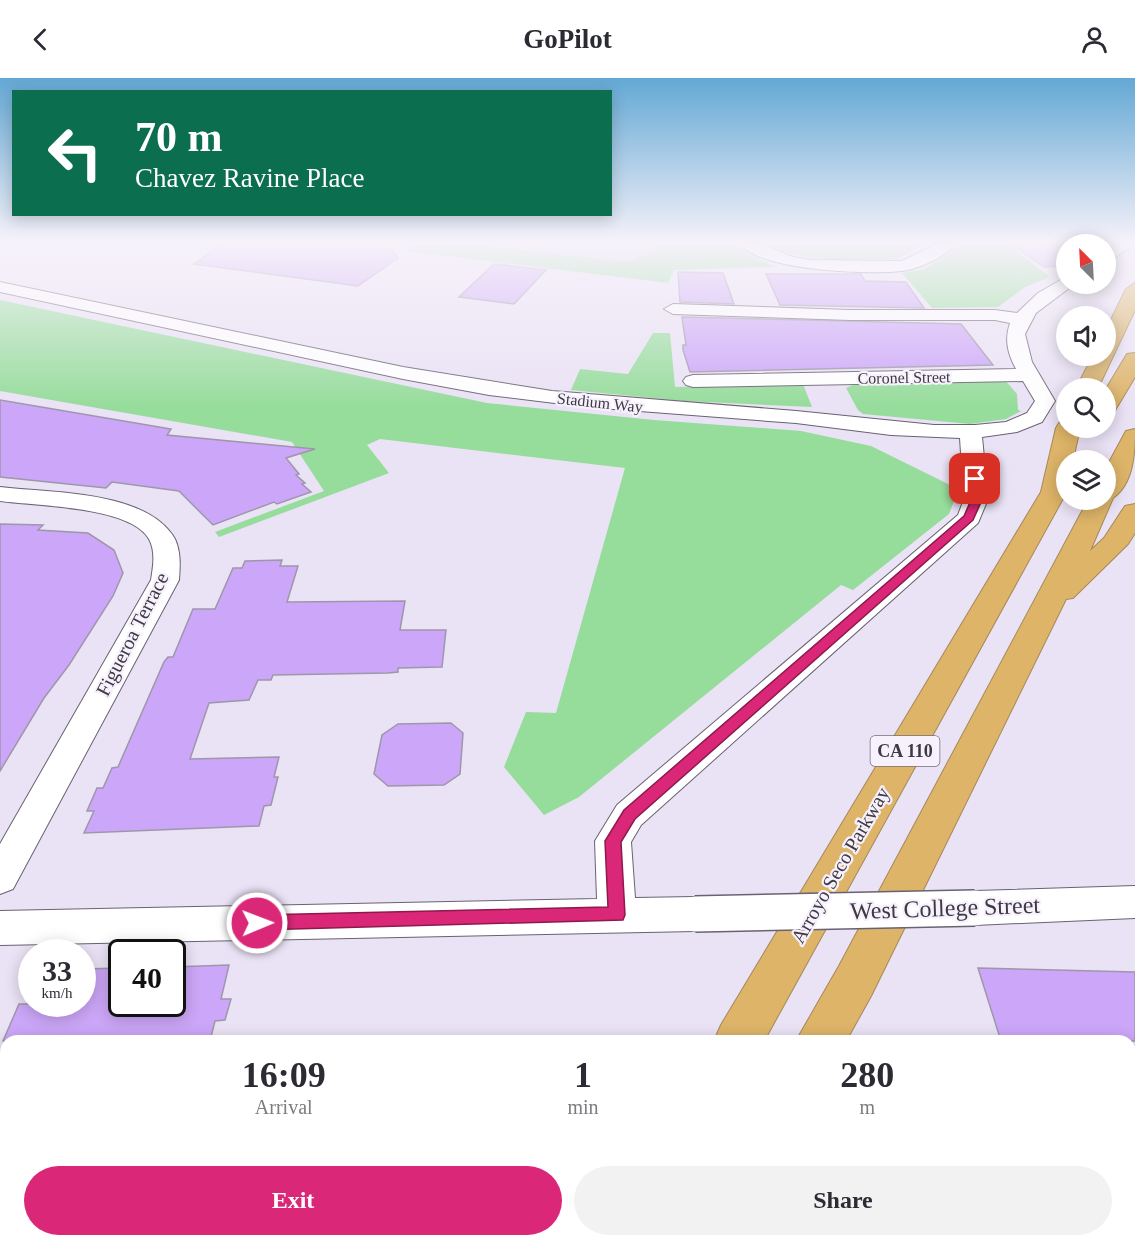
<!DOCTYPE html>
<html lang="en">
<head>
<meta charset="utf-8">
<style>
  body { margin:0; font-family:Georgia,serif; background:#f2f2f3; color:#2b2b33; height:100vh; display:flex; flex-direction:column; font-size:22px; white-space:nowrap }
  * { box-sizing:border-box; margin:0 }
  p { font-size:20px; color:#7c7c81 }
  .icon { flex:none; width:33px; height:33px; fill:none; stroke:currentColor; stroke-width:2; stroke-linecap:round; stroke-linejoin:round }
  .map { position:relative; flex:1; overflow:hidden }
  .sheet { position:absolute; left:0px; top:957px; width:1136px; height:212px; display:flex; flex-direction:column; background:#fff; border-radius:18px 18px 0 0; box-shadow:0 3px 15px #0003 }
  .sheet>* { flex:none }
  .banner { position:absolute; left:12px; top:12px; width:600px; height:126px; border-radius:0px; box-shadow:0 3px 15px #0003; background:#0b6e4f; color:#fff; overflow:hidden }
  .needle { width:39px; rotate:336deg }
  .buttons { position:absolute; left:1056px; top:156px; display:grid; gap:12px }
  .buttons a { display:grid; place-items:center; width:60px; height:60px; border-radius:50%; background:#fff; box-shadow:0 3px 15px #0003; font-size:30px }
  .speed { position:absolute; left:18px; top:861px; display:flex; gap:12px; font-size:30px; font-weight:700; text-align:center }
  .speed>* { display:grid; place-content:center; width:78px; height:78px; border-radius:50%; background:#fff; box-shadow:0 3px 15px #0003; line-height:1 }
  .speed small { font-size:15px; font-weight:400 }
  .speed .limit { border:3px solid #111; border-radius:9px; background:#fff; color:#111 }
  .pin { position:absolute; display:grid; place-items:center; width:51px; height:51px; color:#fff; margin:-26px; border-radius:12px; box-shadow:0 3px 9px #0006 }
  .me { position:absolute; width:66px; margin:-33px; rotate:89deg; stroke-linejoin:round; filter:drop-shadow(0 0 4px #0008) }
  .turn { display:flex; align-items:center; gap:21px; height:126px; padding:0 24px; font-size:27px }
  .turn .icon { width:78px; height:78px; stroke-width:2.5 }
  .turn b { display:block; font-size:42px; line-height:51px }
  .eta { display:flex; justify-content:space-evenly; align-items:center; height:102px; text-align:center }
  .eta b { font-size:36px; font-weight:800; line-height:42px }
  .action { display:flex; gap:12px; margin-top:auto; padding:12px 24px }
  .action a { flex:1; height:69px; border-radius:36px; background:#db2777; color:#fff; font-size:24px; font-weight:800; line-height:69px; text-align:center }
  .action a+a { background:#f2f2f3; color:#2b2b33 }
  header { display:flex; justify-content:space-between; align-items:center; height:78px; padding:0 24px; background:#fff; font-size:27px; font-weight:800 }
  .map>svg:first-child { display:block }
  .built { fill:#dfd4ee }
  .green { fill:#96dc9b }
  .building { fill:#cca6f8; stroke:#9e97a9; stroke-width:1.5 }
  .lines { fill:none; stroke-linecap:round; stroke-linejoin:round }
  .minor-casing { stroke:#696272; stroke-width:2 }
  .highway-casing { stroke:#a5895b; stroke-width:2 }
  .minor { fill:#fff; fill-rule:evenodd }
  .highway { fill:#ddb468; fill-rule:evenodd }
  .minor-bridge-casing { stroke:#696272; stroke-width:38; stroke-linecap:butt }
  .minor-bridge { stroke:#fff; stroke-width:35 }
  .route { fill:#db2777; stroke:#8e194d; stroke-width:1.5 }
  .labels { text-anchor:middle; stroke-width:4.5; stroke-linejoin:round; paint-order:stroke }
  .far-street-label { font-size:16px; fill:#3e3a42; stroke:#f6f1fd }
  .shield { fill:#f6f1fd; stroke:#75717a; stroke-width:1.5 }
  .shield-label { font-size:18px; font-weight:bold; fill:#3e3a42 }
  .street-label { font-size:20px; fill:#3e3a42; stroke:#f6f1fd }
  .near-street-label { font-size:24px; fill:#3e3a42; stroke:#f6f1fd }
</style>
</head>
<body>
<header><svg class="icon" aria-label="back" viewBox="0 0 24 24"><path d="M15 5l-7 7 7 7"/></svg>GoPilot<svg class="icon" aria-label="person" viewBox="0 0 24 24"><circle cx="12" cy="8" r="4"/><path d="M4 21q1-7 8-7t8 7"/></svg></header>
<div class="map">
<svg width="1135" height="1168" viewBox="0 0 1135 1168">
  <rect width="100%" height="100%" fill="#eae2f5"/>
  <!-- built -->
  <path class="built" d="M469 166H664L629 184Z"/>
  <!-- green -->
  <path class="green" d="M416 166H469L629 184 664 166H730L776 189 674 192 668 205 406 173Z
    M766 166H924L899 180 890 181C848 180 804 186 766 166Z
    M965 166H1007L1050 199 1025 209 998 229 932 230 902 195 924 191Z
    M0 222 487 325 654 342 801 353 871 368 946 405 958 413 949 436 853 512 841 507 579 719 544 737 504 689 526 634 556 635 625 390 380 361 367 367 389 395 219 459 215 454 324 413 292 364 0 313Z
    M653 255H670L675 309 803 306 812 329 684 323 571 312 580 291 628 296Z
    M1004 301 1017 316 1018 332 1021 333 1006 341 970 346 863 336 858 332 846 310 855 306Z"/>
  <!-- building -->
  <path class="building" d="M222 166H387L398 180 358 208 194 186Z
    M1011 166H1066V188L1044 189Z
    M494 186 546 192 514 226 459 219Z
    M678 194 723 195 734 226 680 224Z
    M766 196H861L865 203 906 204 924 230 780 227Z
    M682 239 961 246 993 287 690 294 683 272V267H686Z
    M0 322 171 351 167 357 315 371 286 380 299 396 296 397 305 405 302 406 311 414 277 426 274 424 213 447 179 413 112 404 106 410 0 399Z
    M0 446 43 447 38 452 88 455 114 472 123 495 113 518 69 587 44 620 0 693Z
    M282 482 280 488H298L287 524 405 523 400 552H446L442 589 398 590V594L388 595 273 597 271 602H258L249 622 209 625 190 681 279 679 274 699H278L271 727 264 728 259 748 84 755 94 733H87L97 710H103L112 690 118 689 164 584 168 579H173L193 531H215L233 490H242L245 483Z
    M451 645 463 655 460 696 444 707 388 708 374 696 382 657 398 646Z
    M229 887 221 921H231L225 942 215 943 210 963H3L19 926H82V891L122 890V926H172V889Z
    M978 890 1135 894V963H1001Z"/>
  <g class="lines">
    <defs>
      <path id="minor" d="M740 166H761L793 179 811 182 902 183 937 166H956C945 179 919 191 902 193 869 197 762 193 740 166Z
        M1116 166H1134L1112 182 1106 184V172Z
        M1066 199V206H1073L1072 208 1036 235 1025 256 1032 284 1055 323 1042 344 1017 354 982 359 988 421 978 445 641 747 631 764 635 820 695 819 709 824 714 836 709 848 695 853 0 867V833L597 821 595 763 617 727 958 437 964 421 960 360 891 357 796 345 587 329 489 317 403 301 0 214V204L403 289 552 313 796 333 934 347H975L1006 344 1027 335 1035 323 1023 303 693 309 686 307 683 303 686 299 693 297 1016 291C1008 276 1004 262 1010 245L995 242H850L673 236 664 231 673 226 850 232H995L1017 235 1038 215Z
        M0 409C50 415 147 412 175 461 181 474 180 488 179 502L13 811 0 816V766L151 502C153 489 156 474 149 461 130 428 35 428 0 423Z
        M1135 808V840L975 847 961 842 956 830 961 818 975 813Z
        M1135 1120V1168L1115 1165 1114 1168H1054L1056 1162H1130V1121Z"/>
      <path id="highway" d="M1135 205V232L1098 310H1076L1093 278H1106V252L1126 211Z
        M1135 275V299L1114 334 1106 336V311L1127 276Z
        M1066 343V350H1080L1073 382H1066V415L764 963H714L721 947 1041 414 1056 350 1059 345Z
        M1135 351C1135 374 1134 405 1113 420L1090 473 1104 460 1125 428 1135 426V455L1128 466 1073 520 1066 521 871 918 846 963H796L839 888 1088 422H1106V390L1126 353Z
        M478 1162H535L533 1168H475Z
        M576 1162H632L630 1168H573Z
        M677 1162H732L730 1168H674Z"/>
    </defs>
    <!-- minor casing -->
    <use href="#minor" class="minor-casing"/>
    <!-- highway casing -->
    <use href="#highway" class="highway-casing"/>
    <!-- minor -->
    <use href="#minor" class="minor"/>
    <!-- highway -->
    <use href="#highway" class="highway"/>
    <defs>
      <path id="minor-bridge" d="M695 836 975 830"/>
    </defs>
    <!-- minor-bridge casing -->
    <use href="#minor-bridge" class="minor-bridge-casing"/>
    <!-- minor-bridge -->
    <use href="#minor-bridge" class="minor-bridge"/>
  </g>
  <!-- sky -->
  <linearGradient id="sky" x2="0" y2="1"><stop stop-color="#63a8d4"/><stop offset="0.5" stop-color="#f6f2fa"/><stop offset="1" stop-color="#f6f2fa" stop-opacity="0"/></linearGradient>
  <rect width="1135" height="329" fill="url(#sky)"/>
  <!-- route -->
  <path class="route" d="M975 398 980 401 982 422 973 442 635 741 621 764 625 837 623 842 257 852 251 850 248 845 251 839 257 837 608 829 605 763 624 732 964 438 971 422 969 401Z"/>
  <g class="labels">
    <!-- far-street labels -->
    <g class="far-street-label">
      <text transform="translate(904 299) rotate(-1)" y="6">Coronel Street</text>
      <text transform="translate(600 324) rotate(6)" y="6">Stadium Way</text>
    </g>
    <!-- shield labels -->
    <rect class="shield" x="870.5" y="658" width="69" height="30" rx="4.5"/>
    <g class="shield-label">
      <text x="905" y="679">CA 110</text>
    </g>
    <!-- street labels -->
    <g class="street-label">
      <text transform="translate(132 556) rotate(-63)" y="7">Figueroa Terrace</text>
      <text transform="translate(840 787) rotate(-60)" y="7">Arroyo Seco Parkway</text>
    </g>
    <!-- near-street labels -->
    <g class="near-street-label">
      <text transform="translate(945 830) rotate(-2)" y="8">West College Street</text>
    </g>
  </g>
</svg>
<div class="buttons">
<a><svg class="needle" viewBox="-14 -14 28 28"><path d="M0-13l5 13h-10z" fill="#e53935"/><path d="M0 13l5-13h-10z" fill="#7c7c81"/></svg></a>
<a><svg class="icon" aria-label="sound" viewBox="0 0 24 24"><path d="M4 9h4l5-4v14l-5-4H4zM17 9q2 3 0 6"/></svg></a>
<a><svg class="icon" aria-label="search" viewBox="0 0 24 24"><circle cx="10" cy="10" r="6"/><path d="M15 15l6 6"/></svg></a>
<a><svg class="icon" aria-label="layers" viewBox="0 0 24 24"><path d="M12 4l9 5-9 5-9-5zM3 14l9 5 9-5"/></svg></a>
</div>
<div class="speed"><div>33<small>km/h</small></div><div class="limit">40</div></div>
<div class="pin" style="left:975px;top:401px;background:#d93025"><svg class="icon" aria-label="arrive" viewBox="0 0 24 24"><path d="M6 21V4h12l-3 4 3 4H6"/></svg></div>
<svg class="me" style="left:257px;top:845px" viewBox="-20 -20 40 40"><circle r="17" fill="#db2777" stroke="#fff" stroke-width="3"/><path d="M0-11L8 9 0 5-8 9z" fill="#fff"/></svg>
<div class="banner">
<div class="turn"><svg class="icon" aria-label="left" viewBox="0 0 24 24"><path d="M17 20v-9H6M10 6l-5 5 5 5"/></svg><div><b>70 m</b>Chavez Ravine Place</div></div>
</div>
<section class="sheet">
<div class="eta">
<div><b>16:09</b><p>Arrival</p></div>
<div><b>1</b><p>min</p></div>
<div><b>280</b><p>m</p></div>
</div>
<div class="action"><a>Exit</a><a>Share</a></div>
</section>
</div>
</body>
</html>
